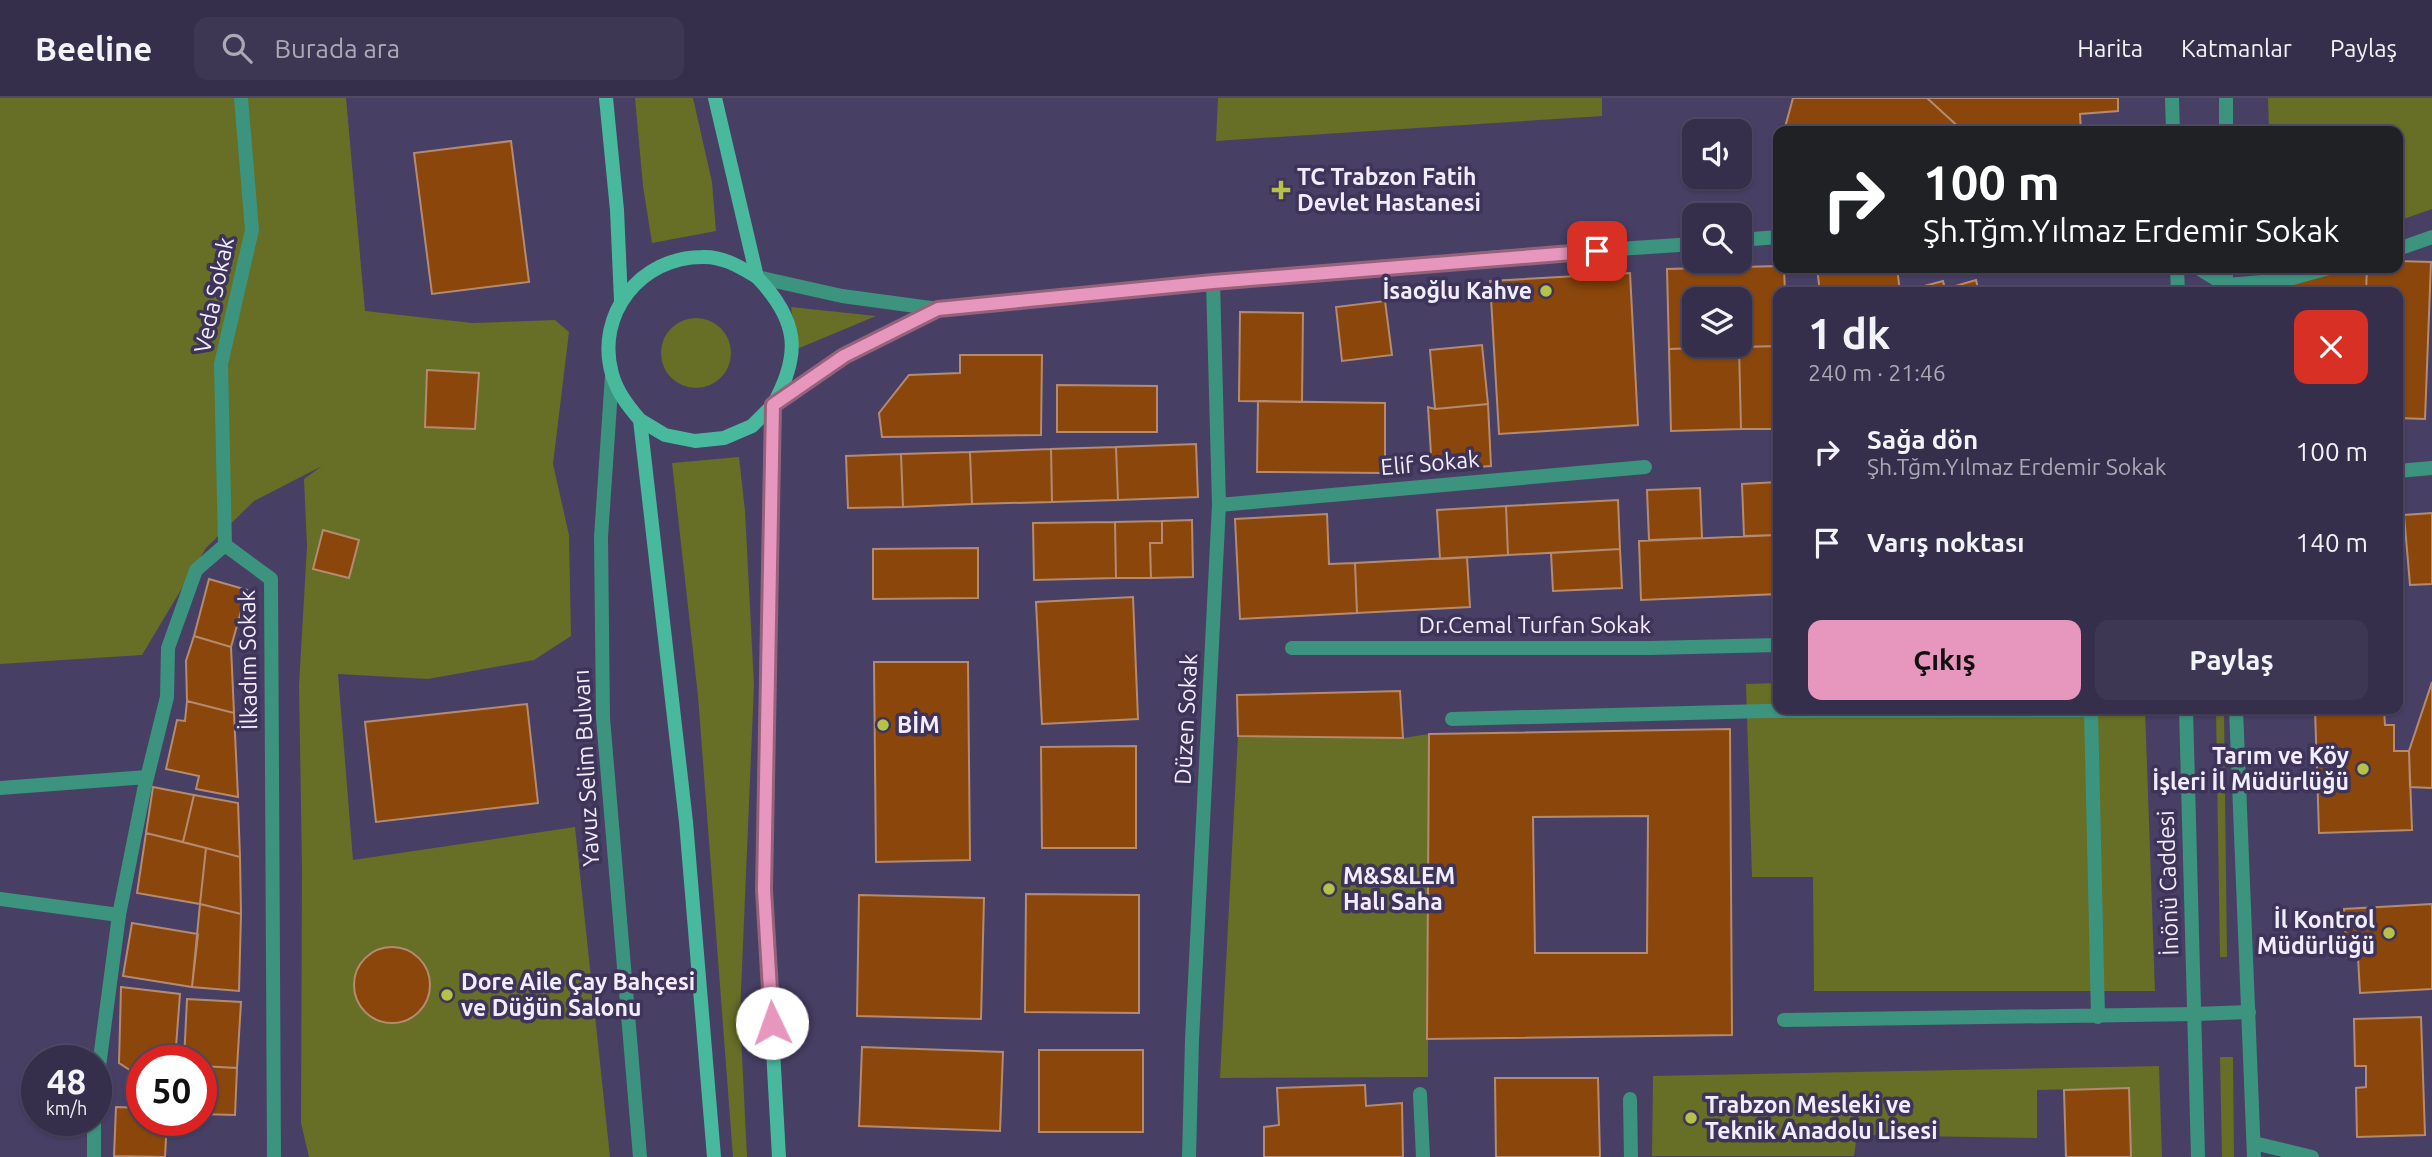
<!DOCTYPE html>
<html lang="tr">
<head>
<meta charset="utf-8">
<style>
  body { margin:0; font-family:Ubuntu,sans-serif; background:#3d3753; color:#f1f3f6; height:100vh; display:flex; flex-direction:column; font-size:26px; white-space:nowrap }
  * { box-sizing:border-box; margin:0 }
  p { font-size:23px; color:#aaa9b5 }
  .icon { flex:none; width:38px; height:38px; fill:none; stroke:currentColor; stroke-width:2; stroke-linecap:round; stroke-linejoin:round }
  .map { position:relative; flex:1; overflow:hidden }
  .drawer { position:absolute; left:1773px; top:189px; width:630px; height:427px; display:flex; flex-direction:column; background:#362f4c; border-radius:14px; box-shadow:0 2px 5px #0004,0 0 0 2px #504a64 }
  .drawer>* { flex:none }
  .top-card { position:absolute; left:1773px; top:28px; width:630px; height:147px; border-radius:14px; box-shadow:0 2px 5px #0004,0 0 0 2px #504a64; background:#202124; color:#fff; overflow:hidden }
  .tools { position:absolute; left:1682px; top:21px; display:grid; gap:14px }
  .tools a { display:grid; place-items:center; width:70px; height:70px; border-radius:14px; background:#362f4c; box-shadow:0 2px 5px #0004,0 0 0 2px #504a64; font-size:35px }
  .speed { position:absolute; left:21px; top:947px; display:flex; gap:14px; font-size:35px; font-weight:700; text-align:center }
  .speed>* { display:grid; place-content:center; width:91px; height:91px; border-radius:50%; background:#362f4c; box-shadow:0 2px 5px #0004,0 0 0 2px #504a64; line-height:1 }
  .speed small { font-size:18px; font-weight:400 }
  .speed .limit { border:10px solid #d22; background:#fff; color:#111 }
  .pin { position:absolute; display:grid; place-items:center; width:60px; height:60px; color:#fff; margin:-30px; border-radius:14px; box-shadow:0 4px 10px #0006 }
  .me { position:absolute; width:77px; margin:-38px; rotate:357deg; stroke-linejoin:round; filter:drop-shadow(0 0 5px #0008) }
  .turn { display:flex; align-items:center; gap:24px; height:147px; padding:0 35px; font-size:32px }
  .turn .icon { width:91px; height:91px; stroke-width:2.5 }
  .turn b { display:block; font-size:49px; line-height:60px }
  .round { display:grid; place-items:center; flex:none; width:74px; height:74px; border-radius:14px; background:#3d3753 }
  .head { display:flex; align-items:center; justify-content:space-between; height:119px; padding:0 35px }
  h1 { font-size:42px; font-weight:700; line-height:52px }
  .primary-button { display:flex; gap:14px; margin-top:auto; padding:14px 35px }
  .primary-button a { flex:1; height:80px; border-radius:14px; background:#e797bd; color:#111; font-size:28px; font-weight:700; line-height:80px; text-align:center }
  .primary-button a+a { background:#3d3753; color:#f1f3f6 }
  ul { padding:0; list-style:none }
  li { display:flex; align-items:center; gap:21px; height:91px; padding:0 35px }
  li div { flex:1 }
  li b { display:block; font-size:26px }
  li em { font-style:normal }
  header { display:flex; align-items:center; gap:42px; box-sizing:border-box; height:98px; padding:0 35px; background:#362f4c; border-bottom:2px solid #504a64 }
  header strong { font-size:33px }
  nav { display:flex; gap:38px; margin-inline-start:auto; font-size:24px }
  .search { width:490px; height:63px; background:#3d3753; display:flex; align-items:center; gap:18px; box-sizing:border-box; padding:0 24px; border-radius:14px; color:#aaa9b5; font-size:26px }
  .map>svg:first-child { display:block }
  .green { fill:#676e26 }
  .building { fill:#8b470b; stroke:#b48b70; stroke-width:2; fill-rule:evenodd }
  .lines { fill:none; stroke-linecap:round; stroke-linejoin:round }
  .service { stroke:#3c947e; stroke-width:14 }
  .minor { stroke:#3c947e; stroke-width:14 }
  .tertiary { stroke:#3c947e; stroke-width:14 }
  .secondary { stroke:#49b99e; stroke-width:14 }
  .route-casing { stroke:#96627b; stroke-width:18 }
  .route { stroke:#e797bd; stroke-width:12 }
  .poi-dot { fill:#b6c149; stroke:#3e3459; stroke-width:2.5 }
  .labels { text-anchor:middle; stroke-width:7; stroke-linejoin:round; paint-order:stroke }
  .poi-label { font-size:23px; font-weight:bold; fill:#f0edfc; stroke:#3e3459; text-anchor:start }
  .street-label { font-size:23px; fill:#f0edfc; stroke:#3e3459 }
</style>
</head>
<body>
<header>
<strong>Beeline</strong>
<div class="search"><svg class="icon" aria-label="search" viewBox="0 0 24 24"><circle cx="10" cy="10" r="6"/><path d="M15 15l6 6"/></svg>Burada ara</div>
<nav><a>Harita</a><a>Katmanlar</a><a>Paylaş</a></nav>
</header>
<div class="map">
<svg width="2432" height="1059" viewBox="0 0 2432 1059">
  <rect width="100%" height="100%" fill="#483f65"/>
  <!-- green -->
  <path class="green" d="M0 0H346L365 213 472 225 555 222 569 234 553 366 569 437 571 538 534 562 428 581 338 576 353 762 575 729 610 1059H309L301 1025 302 769 299 587 307 448 304 381 322 368 254 403 206 450 142 557 0 566Z
    M635 0H693L712 84 716 133 652 145 643 88Z
    M1218 0H1602V18L1216 43Z
    M2268 0H2432V111L2398 123V33H2269Z
    M791 209 800 210 876 218 797 251Z
    M661 255a35 35 0 1 1 70 0a35 35 0 1 1-70 0Z
    M739 359 745 413 754 587 740 917 747 1059H733L698 598 672 365Z
    M1778 585V611H2145L2155 893H1814L1813 779H1752L1746 586Z
    M2216 611H2224L2227 859H2220Z
    M1429 636 1428 979 1220 980 1238 638 1403 640Z
    M2220 959H2233L2234 1059H2222Z
    M2159 968 2162 1059H2131L2128 990 2037 992V1040L1857 1037 1854 1058H1652L1653 978Z"/>
  <!-- building -->
  <path class="building" d="M1793 0H1927L1963 33H1784Z
    M1927 0H2118V13L2080 16 2081 33H1963Z
    M511 43 529 184 432 196 414 55Z
    M2398 163 2431 164 2425 321 2398 320V194H2366L2367 170H2398Z
    M1778 168 1784 170 1785 194H1778V248L1669 251 1667 171ZM1694 201H1740V247H1694Z
    M1817 170H1897L1900 194H1820Z
    M2342 170H2367L2366 194H2291L2292 186Z
    M1630 175 1638 327 1499 336 1490 183Z
    M1976 182 1979 194H1902L1943 183 1945 191Z
    M1385 203 1392 257 1342 263 1336 209Z
    M1240 214 1303 215 1302 304 1239 303Z
    M1482 247 1488 306 1435 311 1430 252Z
    M1778 248V331H1741L1739 249Z
    M1739 249 1741 331 1671 333 1669 251Z
    M960 257H1042L1041 337 882 339 879 315 909 277 960 275Z
    M427 272 479 275 475 331 425 329Z
    M1057 287 1157 288V334H1057Z
    M1258 303 1385 305V375L1257 374Z
    M1488 306 1491 368 1432 372 1428 309 1435 311Z
    M1196 346 1198 399 1118 402 1116 349Z
    M1116 349 1118 402 1052 404 1051 351Z
    M1051 351 1052 404 972 406 970 354Z
    M970 354 972 406 903 409 901 356Z
    M901 356 903 409 848 410 846 358Z
    M1778 384V437L1744 438 1742 386Z
    M1700 390 1702 440 1649 442 1647 392Z
    M1618 402 1620 451 1508 457 1506 408Z
    M1506 408 1508 457 1440 461 1437 412Z
    M2432 415V486L2410 487 2404 417Z
    M1327 416 1329 466 1355 465 1357 515 1240 521 1235 421Z
    M1192 422 1193 479 1151 480 1150 445H1162V423Z
    M1162 423V445H1150L1151 480H1116L1115 424Z
    M1115 424 1116 480 1034 482 1033 425Z
    M323 432 359 442 349 480 313 471Z
    M1778 437V496L1641 502 1639 443Z
    M978 450V500L873 501V451Z
    M1620 451 1622 490 1553 493 1551 455Z
    M1467 459 1470 509 1357 515 1355 465Z
    M209 481 247 492 231 549 194 538Z
    M1133 499 1138 621 1042 626 1036 504Z
    M194 538 231 549 234 615 187 603 186 563Z
    M874 564H968L970 762 876 764Z
    M2432 584V690L2410 689 2409 653Z
    M1400 593 1403 640 1238 638 1237 597Z
    M187 603 234 615 238 699 196 691 199 678 166 671 177 622 185 623Z
    M527 606 538 705 376 724 365 624Z
    M2315 611H2384L2385 627H2394V653H2409L2412 732 2319 735Z
    M1730 631 1732 937 1427 941 1429 636ZM1648 718 1647 855H1535L1533 719Z
    M1136 648V750H1042L1041 649Z
    M153 689 194 697 183 744 146 735Z
    M194 697 238 705 240 759 183 744Z
    M146 735 206 750 200 806 137 795Z
    M206 750 240 759 241 816 200 806Z
    M1026 796 1139 797V915L1025 914Z
    M859 797 984 800 981 921 857 918Z
    M200 806 241 816 239 893 192 889Z
    M2432 806V891L2360 895 2358 859 2347 860 2344 811Z
    M132 825 198 836 192 889 123 878Z
    M354 887a38 38 0 1 1 76 0a38 38 0 1 1-76 0Z
    M121 889 180 896 175 962H142V980L119 965Z
    M187 901 241 904 237 970 201 968V962H184Z
    M2421 919 2425 1037 2357 1039 2356 990 2366 989V968H2355L2354 921Z
    M862 949 1003 954 1000 1033 859 1028Z
    M1039 952H1143V1034H1039Z
    M201 968 237 970 235 1017 201 1016Z
    M1495 980H1598L1600 1059H1496Z
    M1365 987 1366 1008 1402 1005 1403 1059H1264V1029L1279 1027 1277 990Z
    M2129 990 2131 1059H2066L2064 992Z
    M116 1009 142 1010V1022H167L165 1059 114 1058Z"/>
  <g class="lines">
    <!-- service -->
    <path class="service" d="M1452 621 1765 613 2091 612 2098 919
      M0 690 147 679
      M0 801 119 817
      M1784 922 2195 916
      M1420 996 1423 1059
      M1630 1001 1631 1059"/>
    <!-- minor -->
    <path class="minor" d="M1740 142 1778 139
      M757 179 842 198 938 211 1499 159 1694 146
      M612 277 601 439 603 620 640 1059
      M773 307 844 258 938 211
      M1219 407 1645 369
      M225 447 271 481 274 1059
      M225 447 221 266 252 132 241 0
      M1292 550H1649L1778 547
      M2195 916 2249 914
      M96 991 119 817 144 692 167 599 168 550 196 472 225 447
      M2254 1045 2312 1059
      M94 1059V1022
      M1189 1059 1192 942 1219 407 1213 184"/>
    <!-- tertiary -->
    <path class="tertiary" d="M2172 0 2173 33
      M2226 0V33
      M2398 151 2432 139
      M2177 170 2178 194
      M2198 170 2226 187 2285 182 2329 170
      M2226 170V193
      M2398 373 2432 370
      M2186 611 2198 1059
      M2236 611 2254 1059"/>
    <!-- secondary -->
    <path class="secondary" d="M606 0 617 112 621 203
      M715 0 757 179C798 222 802 255 773 307L764 792 779 1059
      M640 322 665 337 695 343 724 340 752 328 773 307
      M714 1059 686 724 640 322C628 308 617 294 612 276 595 216 641 159 702 159 723 158 740 169 757 179"/>
  </g>
  <g class="lines">
    <defs>
      <path id="route" d="M772 925 764 792 773 307 844 258 938 211 1213 184 1597 153"/>
    </defs>
    <!-- route casing -->
    <use href="#route" class="route-casing"/>
    <!-- route -->
    <use href="#route" class="route"/>
  </g>
  <!-- markers -->
  <g class="poi-dot">
    <path d="M1277.5 81.5h7v7h7v7h-7v7h-7v-7h-7v-7h7z"/>
    <circle cx="1546" cy="193" r="7"/>
    <circle cx="883" cy="627" r="7"/>
    <circle cx="2363" cy="671" r="7"/>
    <circle cx="1329" cy="791" r="7"/>
    <circle cx="2389" cy="835" r="7"/>
    <circle cx="447" cy="897" r="7"/>
    <circle cx="1691" cy="1020" r="7"/>
  </g>
  <g class="labels">
    <!-- poi labels -->
    <g class="poi-label">
      <text x="1297" y="87">TC Trabzon Fatih<tspan x="1297" dy="26">Devlet Hastanesi</tspan></text>
      <text x="1532" y="201" text-anchor="end">İsaoğlu Kahve</text>
      <text x="897" y="635">BİM</text>
      <text x="2349" y="666" text-anchor="end">Tarım ve Köy<tspan x="2349" dy="26">İşleri İl Müdürlüğü</tspan></text>
      <text x="1343" y="786">M&amp;S&amp;LEM<tspan x="1343" dy="26">Halı Saha</tspan></text>
      <text x="2375" y="830" text-anchor="end">İl Kontrol<tspan x="2375" dy="26">Müdürlüğü</tspan></text>
      <text x="461" y="892">Dore Aile Çay Bahçesi<tspan x="461" dy="26">ve Düğün Salonu</tspan></text>
      <text x="1705" y="1015">Trabzon Mesleki ve<tspan x="1705" dy="26">Teknik Anadolu Lisesi</tspan></text>
    </g>
    <!-- street labels -->
    <g class="street-label">
      <text transform="translate(214 197) rotate(-78)" y="8">Veda Sokak</text>
      <text transform="translate(1430 365) rotate(-5)" y="8">Elif Sokak</text>
      <text x="1535" y="535">Dr.Cemal Turfan Sokak</text>
      <text transform="translate(248 562) rotate(-91)" y="8">İlkadım Sokak</text>
      <text transform="translate(1186 621) rotate(-87)" y="8">Düzen Sokak</text>
      <text transform="translate(586 670) rotate(-93)" y="8">Yavuz Selim Bulvarı</text>
      <text transform="translate(2168 785) rotate(-92)" y="8">İnönü Caddesi</text>
    </g>
  </g>
</svg>
<div class="tools">
<a><svg class="icon" aria-label="sound" viewBox="0 0 24 24"><path d="M4 9h4l5-4v14l-5-4H4zM17 9q2 3 0 6"/></svg></a>
<a><svg class="icon" aria-label="search" viewBox="0 0 24 24"><circle cx="10" cy="10" r="6"/><path d="M15 15l6 6"/></svg></a>
<a><svg class="icon" aria-label="layers" viewBox="0 0 24 24"><path d="M12 4l9 5-9 5-9-5zM3 14l9 5 9-5"/></svg></a>
</div>
<div class="speed"><div>48<small>km/h</small></div><div class="limit">50</div></div>
<div class="pin" style="left:1597px;top:153px;background:#d93025"><svg class="icon" aria-label="arrive" viewBox="0 0 24 24"><path d="M6 21V4h12l-3 4 3 4H6"/></svg></div>
<svg class="me" style="left:772px;top:925px" viewBox="-20 -20 40 40"><circle r="19" fill="#fff"/><path d="M0-13L10 11 0 6-10 11z" fill="#e797bd"/></svg>
<div class="top-card">
<div class="turn"><svg class="icon" aria-label="right" viewBox="0 0 24 24"><path d="M7 20v-9h11M14 6l5 5-5 5"/></svg><div><b>100 m</b>Şh.Tğm.Yılmaz Erdemir Sokak</div></div>
</div>
<section class="drawer">
<div class="head"><div><h1>1 dk</h1><p>240 m · 21:46</p></div><a class="round" style="background:#d93025;color:#fff"><svg class="icon" aria-label="close" viewBox="0 0 24 24"><path d="M6 6l12 12M18 6L6 18"/></svg></a></div>
<ul>
<li><svg class="icon" aria-label="right" viewBox="0 0 24 24"><path d="M7 20v-9h11M14 6l5 5-5 5"/></svg><div><b>Sağa dön</b><p>Şh.Tğm.Yılmaz Erdemir Sokak</p></div><em>100 m</em></li>
<li><svg class="icon" aria-label="arrive" viewBox="0 0 24 24"><path d="M6 21V4h12l-3 4 3 4H6"/></svg><div><b>Varış noktası</b></div><em>140 m</em></li>
</ul>
<div class="primary-button"><a>Çıkış</a><a>Paylaş</a></div>
</section>
</div>
</body>
</html>
